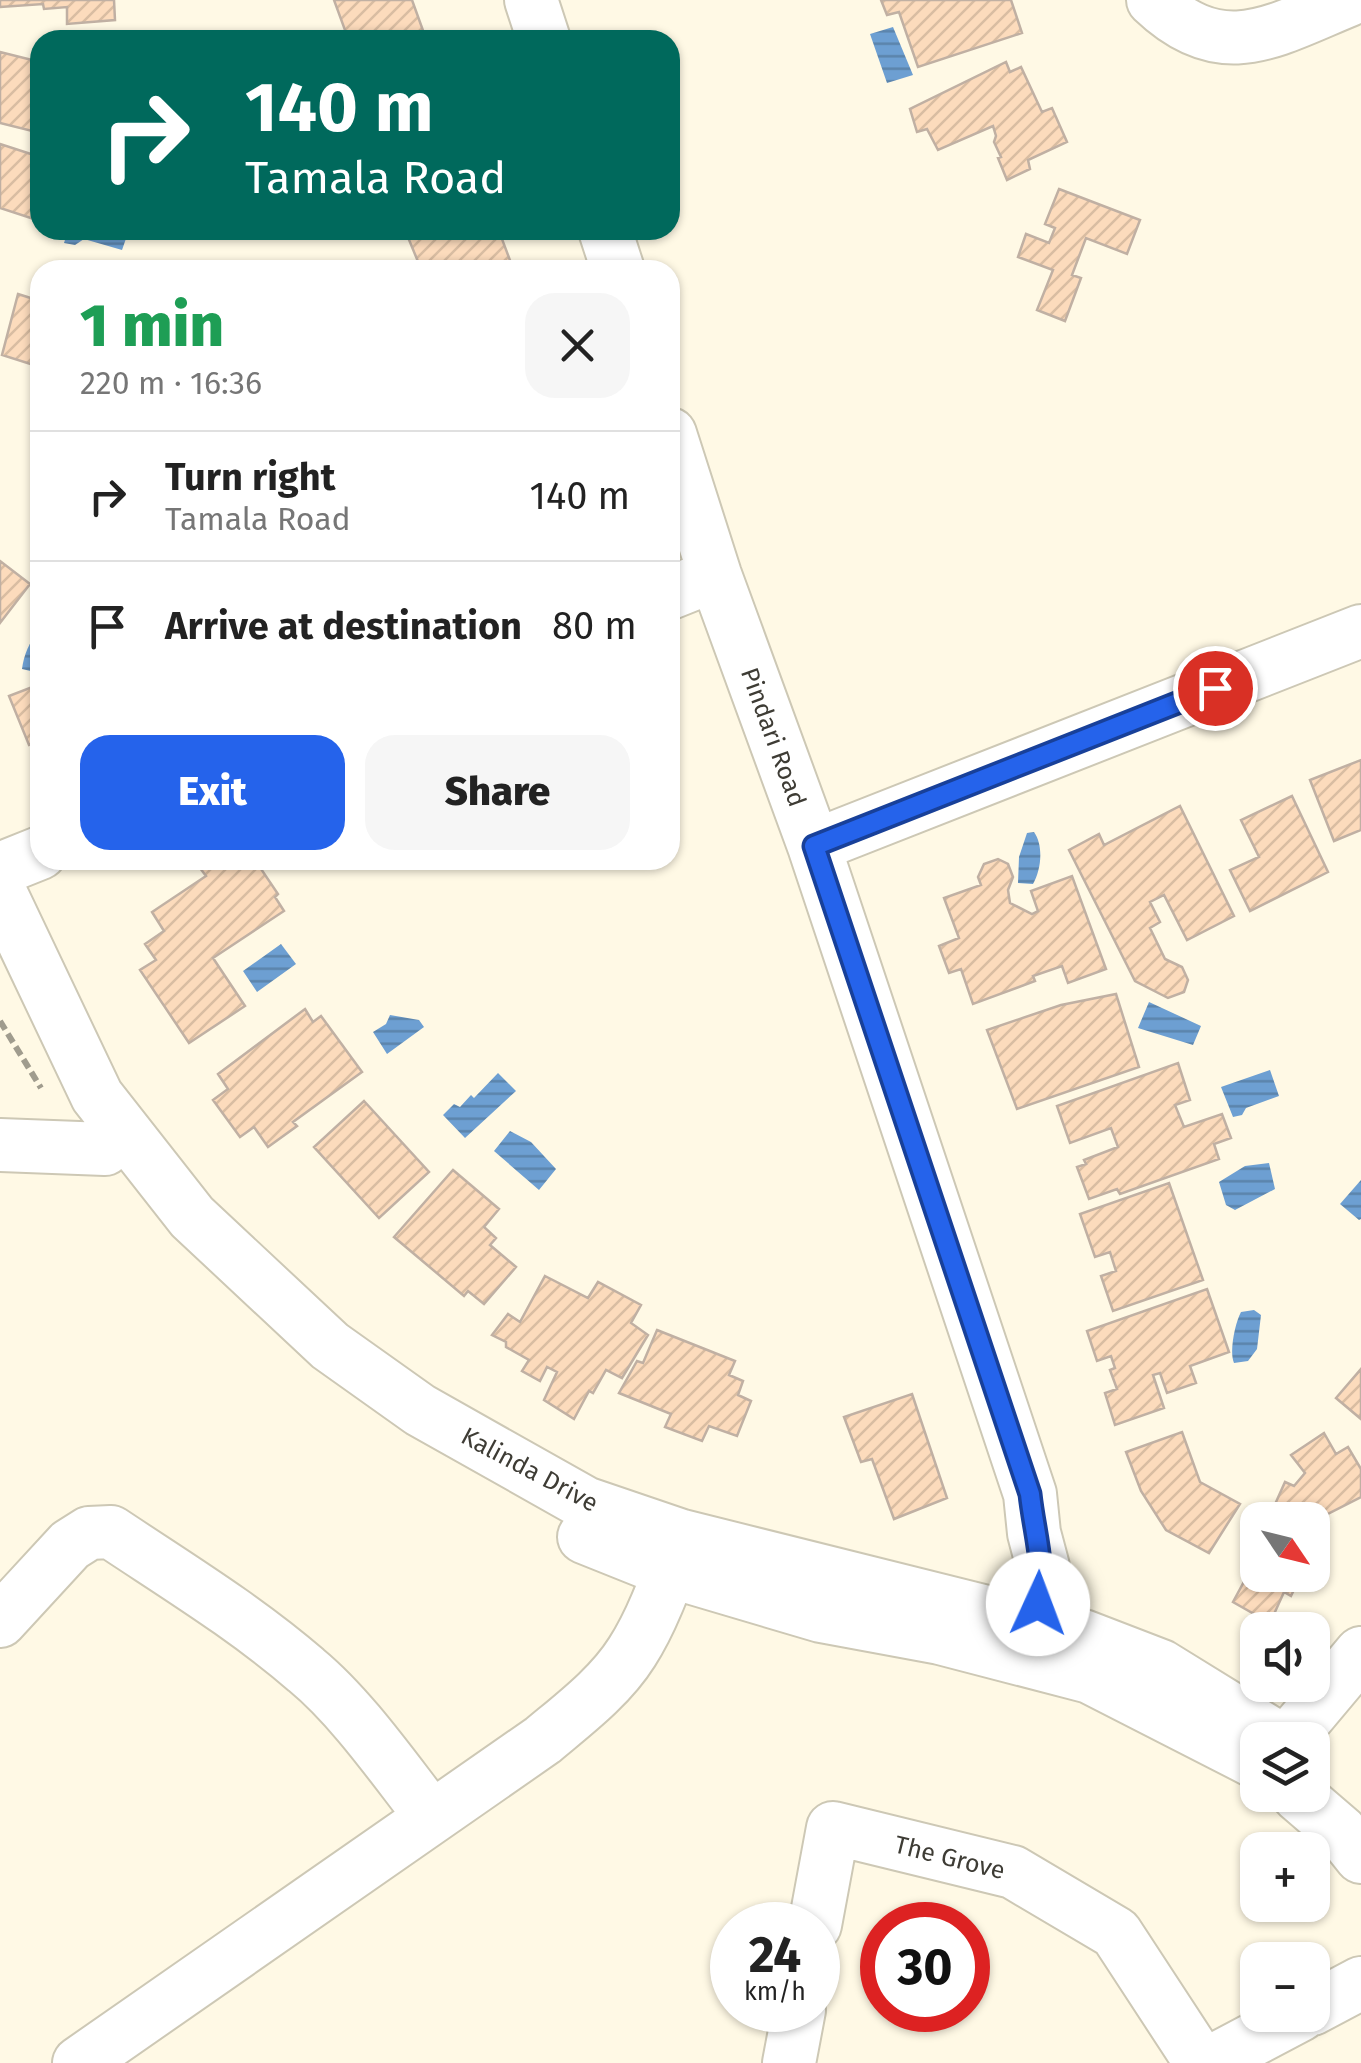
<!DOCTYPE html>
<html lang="en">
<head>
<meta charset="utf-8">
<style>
  body { margin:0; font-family:"Fira Sans",sans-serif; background:#f6f6f6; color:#222; height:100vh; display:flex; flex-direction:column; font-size:38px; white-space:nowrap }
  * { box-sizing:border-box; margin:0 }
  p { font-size:32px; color:#767676 }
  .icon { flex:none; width:55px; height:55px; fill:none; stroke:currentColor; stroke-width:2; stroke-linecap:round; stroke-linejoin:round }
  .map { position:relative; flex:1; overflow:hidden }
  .side { position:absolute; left:30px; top:260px; width:650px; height:610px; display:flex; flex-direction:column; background:#fff; border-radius:30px; box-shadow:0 2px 8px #0004 }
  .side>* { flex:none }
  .guide { position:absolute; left:30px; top:30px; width:650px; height:210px; border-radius:30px; box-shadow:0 2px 8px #0004; background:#00695c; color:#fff; overflow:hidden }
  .needle { width:65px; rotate:125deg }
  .buttons { position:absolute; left:1240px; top:1502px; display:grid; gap:20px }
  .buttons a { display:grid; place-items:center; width:90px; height:90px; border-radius:20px; background:#fff; box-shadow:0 2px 8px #0004; font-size:50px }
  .speed { position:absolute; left:710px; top:1902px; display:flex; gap:20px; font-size:50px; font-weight:700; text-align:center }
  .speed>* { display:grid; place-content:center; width:130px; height:130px; border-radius:50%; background:#fff; box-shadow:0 2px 8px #0004; line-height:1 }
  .speed small { font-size:25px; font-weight:400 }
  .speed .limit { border:15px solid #d22; background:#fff; color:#111 }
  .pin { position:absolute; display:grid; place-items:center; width:85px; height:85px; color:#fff; margin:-42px; border:5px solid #fff; border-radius:50%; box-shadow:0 2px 10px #0007 }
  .me { position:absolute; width:110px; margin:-55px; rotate:2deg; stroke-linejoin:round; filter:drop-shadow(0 0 8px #0008) }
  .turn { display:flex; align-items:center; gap:35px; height:210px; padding:0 50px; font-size:45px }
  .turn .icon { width:130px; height:130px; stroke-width:2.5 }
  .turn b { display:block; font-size:70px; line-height:85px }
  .round { display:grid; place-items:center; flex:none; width:105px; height:105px; border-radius:30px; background:#f6f6f6 }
  .headline { display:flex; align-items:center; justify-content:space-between; height:170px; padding:0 50px }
  h1 { font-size:60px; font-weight:800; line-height:75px; color:#1e9e55 }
  .primary-button { display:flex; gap:20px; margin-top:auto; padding:20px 50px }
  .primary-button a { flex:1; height:115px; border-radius:30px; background:#2563eb; color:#fff; font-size:40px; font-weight:800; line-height:115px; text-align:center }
  .primary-button a+a { background:#f6f6f6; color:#222 }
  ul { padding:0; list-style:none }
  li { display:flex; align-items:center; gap:30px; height:130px; padding:0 50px; border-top:2px solid #e0e0e0 }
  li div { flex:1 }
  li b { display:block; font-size:38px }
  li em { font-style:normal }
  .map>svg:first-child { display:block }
  .water { fill:url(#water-rules) }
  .building { fill:url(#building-hatch); stroke:#c0b0a3; stroke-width:2.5 }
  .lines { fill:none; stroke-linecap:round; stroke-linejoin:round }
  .minor-casing { stroke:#cdc8b5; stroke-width:56 }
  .path { stroke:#a09c8e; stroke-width:6; stroke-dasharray:10 5; stroke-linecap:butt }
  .minor { stroke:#fff; stroke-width:52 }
  .route-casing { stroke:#184099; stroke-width:25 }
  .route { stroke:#2563eb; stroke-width:18 }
  .labels { text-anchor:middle; stroke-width:9; stroke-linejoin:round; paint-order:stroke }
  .street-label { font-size:25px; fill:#3e3c35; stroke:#fff }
</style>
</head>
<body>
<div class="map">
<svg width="1361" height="2063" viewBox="0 0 1361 2063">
  <defs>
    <pattern id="water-rules" width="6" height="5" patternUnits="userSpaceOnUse" patternTransform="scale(2.5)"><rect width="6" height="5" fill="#6d9fd2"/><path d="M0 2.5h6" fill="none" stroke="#5b83ab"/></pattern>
    <pattern id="building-hatch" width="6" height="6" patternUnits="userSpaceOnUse" patternTransform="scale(2.5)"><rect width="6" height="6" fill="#fcdbbc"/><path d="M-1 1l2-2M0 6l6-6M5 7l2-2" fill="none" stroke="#d9bda2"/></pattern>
  </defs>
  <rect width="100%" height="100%" fill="#fff9e5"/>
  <!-- water -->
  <path class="water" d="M893 27 913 75 887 83 870 34Z
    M68 230H129L122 250 84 239 75 245 64 243Z
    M40 631 39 673 22 669C24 655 29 641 40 631Z
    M1034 832C1044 846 1041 870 1033 884L1018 883 1019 857 1027 833Z
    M281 944 296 964 257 992 243 971Z
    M1149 1002 1201 1026 1193 1045 1138 1028Z
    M390 1015 419 1020 424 1027 387 1054 373 1032 386 1024Z
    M1270 1070 1279 1096 1246 1108 1242 1115 1233 1117 1221 1087Z
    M498 1073 516 1091 465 1138 443 1115 454 1104 460 1107 471 1095 474 1098Z
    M510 1131 531 1142 556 1169 539 1190 494 1151Z
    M1269 1163 1275 1189 1235 1210 1226 1205 1219 1182 1245 1166Z
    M1361 1180V1219L1359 1220 1340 1204Z
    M1254 1310 1261 1315 1257 1349 1248 1361 1234 1363C1229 1352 1235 1323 1241 1312Z"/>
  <!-- building -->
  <path class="building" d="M0 0H114L115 20 67 24V7L44 9 43 4 0 7Z
    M334 0H412L425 36 415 40H323L345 30Z
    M881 0H1011L1022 33 918 67 899 12 887 15Z
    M0 52 40 62V133L0 123Z
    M1006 62 1010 72 1021 67 1042 112 1052 108 1067 142 1028 160 1030 169 1007 180 998 158 1001 157 994 142 996 136 993 126 938 150 927 129 917 132 910 109Z
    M0 144 40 157V221L0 208Z
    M1059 189 1140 220 1127 254 1086 238 1072 275 1081 278 1065 321 1037 310 1053 270 1018 257 1026 234 1049 243 1055 228 1045 224Z
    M405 230H488L491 236 499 231 511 263 495 270H404L419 264Z
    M18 294 40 301V367L2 355Z
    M0 561 30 584 0 623Z
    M40 684V741L29 745 9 696Z
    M1361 760V830L1334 841 1310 780Z
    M1292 796 1328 872 1250 911 1230 870 1259 857 1241 820Z
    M1180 806 1234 916 1187 940 1164 895 1150 902 1160 922 1150 928 1165 959 1182 967 1188 980 1184 992 1168 998 1135 981 1069 850 1099 834 1104 845Z
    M998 859 1008 864 1013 877 1008 890 1010 903 1032 914 1038 911 1031 891 1072 876 1106 969 1068 983 1062 966 1033 976 1035 981 973 1004 961 969 949 973 939 946 959 938 944 898 981 885 978 877 984 864Z
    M194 860H255L278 894 275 897 284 911 213 958 245 1006 189 1043 140 970 156 960 145 944 164 931 152 912 206 876Z
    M1116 994 1139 1067 1017 1109 987 1030 1061 1005Z
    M305 1009 313 1022 321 1016 362 1072 293 1122 297 1126 268 1147 254 1127 240 1137 213 1100 228 1089 218 1074Z
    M1178 1063 1190 1100 1175 1105 1184 1127 1222 1114 1231 1138 1214 1144 1219 1159 1120 1194 1117 1189 1089 1199 1077 1167 1086 1164 1084 1160 1118 1147 1111 1128 1070 1143 1057 1106Z
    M364 1101 429 1172 379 1218 314 1147Z
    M453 1170 499 1209 484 1227 496 1238 490 1245 516 1267 484 1304 468 1291 464 1296 394 1237Z
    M1169 1183 1203 1280 1113 1311 1101 1276 1116 1271 1110 1252 1095 1257 1080 1214Z
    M545 1276 588 1298 598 1282 641 1305 631 1323 648 1335 622 1378 606 1370 593 1393 589 1391 574 1419 544 1400 557 1372 547 1367 540 1381 522 1371 529 1360 506 1347V1342L492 1335 508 1314 520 1322Z
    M1207 1289 1229 1352 1190 1366 1196 1383 1167 1393 1160 1373 1153 1375 1164 1408 1115 1425 1105 1393 1117 1389 1110 1370 1115 1368 1111 1356 1097 1361 1087 1331Z
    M657 1330 735 1361 729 1375 743 1381 738 1395 751 1401 737 1436 709 1426 702 1441 665 1427 671 1414 619 1393 637 1361 643 1363Z
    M1361 1369V1419L1336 1398Z
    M912 1394 947 1498 894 1519 872 1459 861 1462 844 1417Z
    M1182 1432 1200 1482 1240 1504 1209 1553 1166 1530 1141 1491 1126 1452Z
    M1324 1433 1336 1454 1348 1447 1361 1469V1497L1322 1517 1327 1523 1312 1552V1520H1268L1285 1482 1294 1486 1305 1473 1291 1455Z
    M1258 1542V1575H1301L1291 1596 1284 1592 1270 1623 1233 1602 1247 1576 1243 1574Z"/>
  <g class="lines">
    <defs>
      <path id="minor" d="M531 0 544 40
        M1153 0C1222 66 1273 31 1349 0
        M605 230 618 270
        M670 434 715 575 814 846 1030 1494 1034 1533 1043 1567 1029 1656
        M670 593 715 575
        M814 846 1361 631
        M0 869 40 853
        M0 892 97 1096 192 1217 330 1346 420 1410 585 1503 682 1536 1083 1636 1161 1666 1281 1740
        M0 1145 105 1149
        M584 1537 669 1571 821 1616 940 1638 1090 1677 1258 1763
        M0 1621 70 1545 89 1533 111 1532C177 1576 246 1618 306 1670 352 1708 394 1769 431 1816
        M1288 1740 1361 1653
        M1298 1795 1341 1832 1361 1857
        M815 1925 833 1828 1013 1872 1116 1933 1201 2063
        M1312 2009 1361 1983
        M79 2063 543 1740C574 1714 610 1687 632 1652 654 1618 668 1575 682 1537
        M789 2063 799 2010
        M1209 2063 1300 2015"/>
    </defs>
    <!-- minor casing -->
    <use href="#minor" class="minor-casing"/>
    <!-- path -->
    <path class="path" d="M0 1021 41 1088"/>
    <!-- minor -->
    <use href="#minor" class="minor"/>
  </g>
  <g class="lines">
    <defs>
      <path id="route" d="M1038 1604C1046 1567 1034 1532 1030 1494L814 846 1215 688"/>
    </defs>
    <!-- route casing -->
    <use href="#route" class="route-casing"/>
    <!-- route -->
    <use href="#route" class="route"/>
  </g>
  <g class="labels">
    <!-- street labels -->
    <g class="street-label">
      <text transform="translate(774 737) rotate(70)" y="9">Pindari Road</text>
      <text transform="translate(530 1469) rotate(28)" y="9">Kalinda Drive</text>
      <text transform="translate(950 1857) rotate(14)" y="9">The Grove</text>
    </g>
  </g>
</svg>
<div class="buttons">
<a><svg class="needle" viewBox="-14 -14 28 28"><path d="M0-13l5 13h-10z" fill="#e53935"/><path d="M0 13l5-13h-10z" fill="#767676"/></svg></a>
<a><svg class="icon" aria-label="sound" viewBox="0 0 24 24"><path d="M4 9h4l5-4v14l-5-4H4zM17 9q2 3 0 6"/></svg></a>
<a><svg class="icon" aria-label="layers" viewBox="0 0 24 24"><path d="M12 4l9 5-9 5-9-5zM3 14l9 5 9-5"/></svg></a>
<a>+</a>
<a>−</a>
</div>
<div class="speed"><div>24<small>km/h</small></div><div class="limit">30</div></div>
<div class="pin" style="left:1215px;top:688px;background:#d93025"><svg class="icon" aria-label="arrive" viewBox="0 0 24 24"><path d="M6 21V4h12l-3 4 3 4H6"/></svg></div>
<svg class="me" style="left:1038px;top:1604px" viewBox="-20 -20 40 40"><circle r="19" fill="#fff"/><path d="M0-13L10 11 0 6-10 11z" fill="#2563eb"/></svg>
<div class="guide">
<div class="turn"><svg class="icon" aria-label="right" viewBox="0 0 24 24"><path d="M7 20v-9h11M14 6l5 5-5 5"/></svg><div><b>140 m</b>Tamala Road</div></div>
</div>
<section class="side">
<div class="headline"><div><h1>1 min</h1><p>220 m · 16:36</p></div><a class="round"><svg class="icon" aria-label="close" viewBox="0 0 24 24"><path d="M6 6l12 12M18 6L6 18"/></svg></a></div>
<ul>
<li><svg class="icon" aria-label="right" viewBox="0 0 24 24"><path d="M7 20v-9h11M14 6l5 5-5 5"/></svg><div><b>Turn right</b><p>Tamala Road</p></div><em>140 m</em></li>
<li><svg class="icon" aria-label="arrive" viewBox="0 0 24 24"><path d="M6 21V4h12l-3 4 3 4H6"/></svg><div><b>Arrive at destination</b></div><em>80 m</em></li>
</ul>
<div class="primary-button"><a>Exit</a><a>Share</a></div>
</section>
</div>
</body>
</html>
